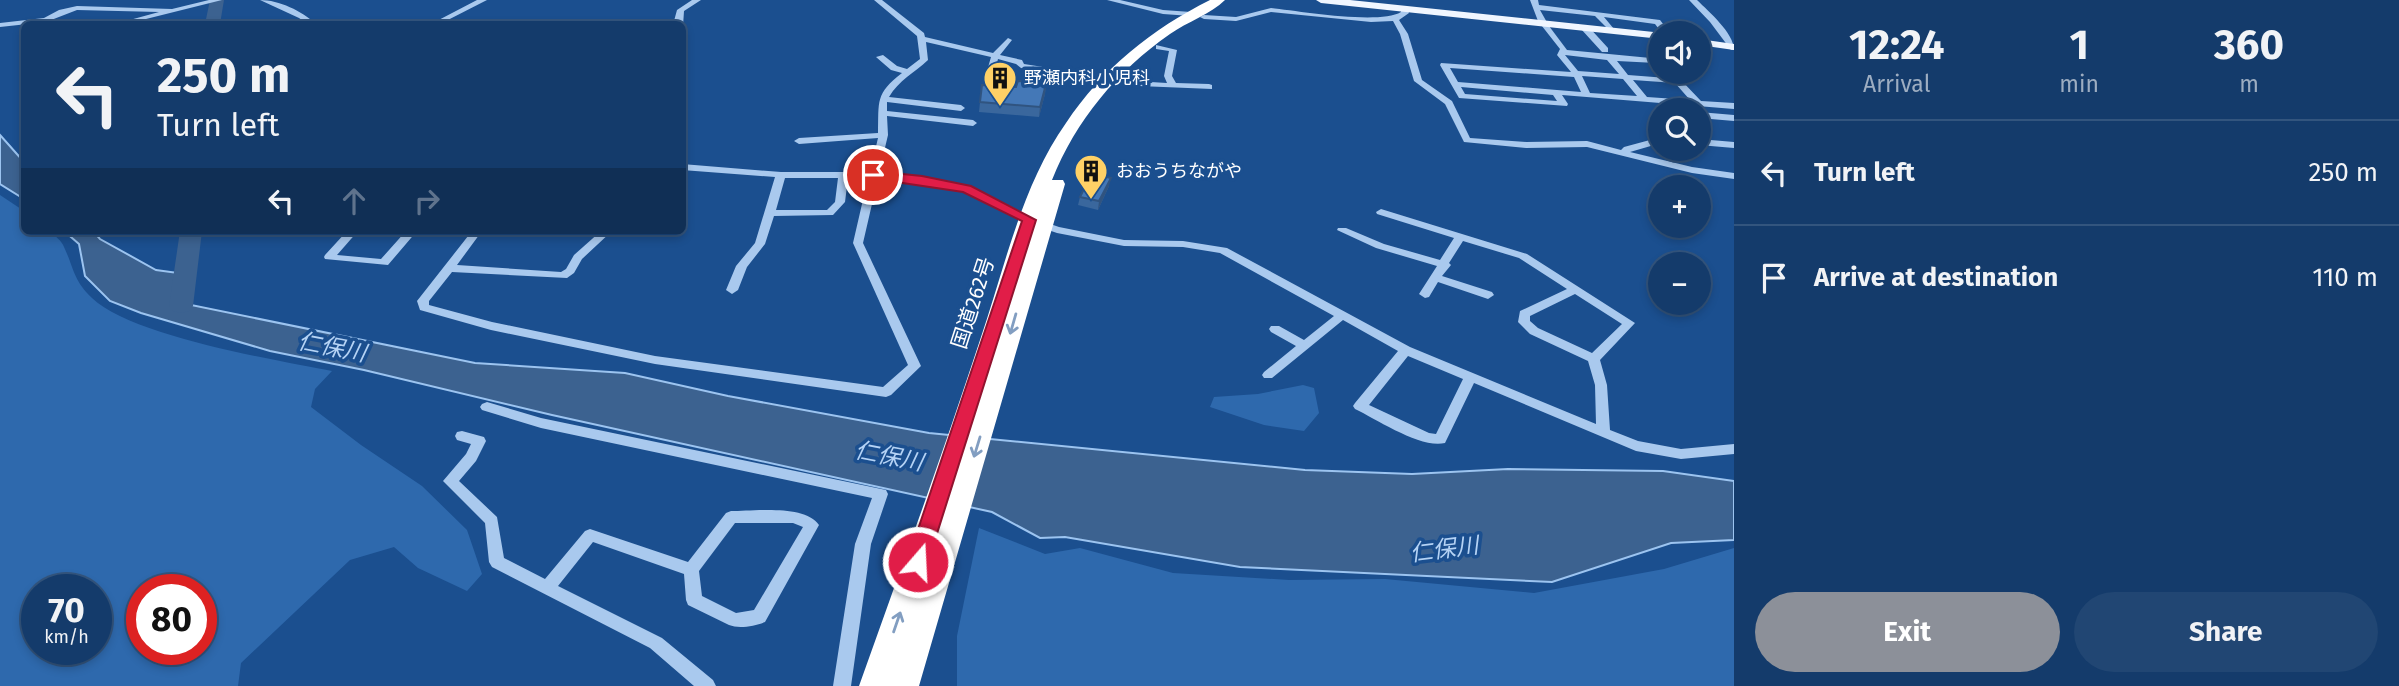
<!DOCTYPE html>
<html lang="en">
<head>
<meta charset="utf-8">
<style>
  body { margin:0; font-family:"Fira Sans","Noto Sans JP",sans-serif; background:#214673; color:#f1f3f6; height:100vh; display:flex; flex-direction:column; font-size:26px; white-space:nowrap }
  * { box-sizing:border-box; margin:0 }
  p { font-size:23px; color:#9dadc1 }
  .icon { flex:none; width:38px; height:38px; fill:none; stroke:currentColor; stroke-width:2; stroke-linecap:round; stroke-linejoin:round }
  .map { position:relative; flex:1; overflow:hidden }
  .drawer { display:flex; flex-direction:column; background:#143b6b; width:665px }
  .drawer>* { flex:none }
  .hud { position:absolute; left:21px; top:21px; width:665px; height:214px; border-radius:10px; box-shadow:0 4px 10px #0003,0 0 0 2px #33557e; background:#143b6b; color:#f1f3f6; overflow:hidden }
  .tools { position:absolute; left:1648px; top:21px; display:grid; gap:14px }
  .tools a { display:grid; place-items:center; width:63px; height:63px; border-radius:50%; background:#143b6b; box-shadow:0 4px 10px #0003,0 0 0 2px #33557e; font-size:35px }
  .speed { position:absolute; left:21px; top:574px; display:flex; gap:14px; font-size:35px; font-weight:700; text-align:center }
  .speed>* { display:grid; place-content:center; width:91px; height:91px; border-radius:50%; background:#143b6b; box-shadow:0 4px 10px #0003,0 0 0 2px #33557e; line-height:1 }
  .speed small { font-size:18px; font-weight:400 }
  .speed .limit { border:10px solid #d22; background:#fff; color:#111 }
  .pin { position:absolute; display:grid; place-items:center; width:60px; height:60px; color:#fff; margin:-30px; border:4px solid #fff; border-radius:50%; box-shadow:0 2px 7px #0007 }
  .me { position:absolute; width:77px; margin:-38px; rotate:19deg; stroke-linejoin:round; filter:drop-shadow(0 0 5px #0008) }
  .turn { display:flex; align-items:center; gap:24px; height:147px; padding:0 21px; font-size:32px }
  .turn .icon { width:91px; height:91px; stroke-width:2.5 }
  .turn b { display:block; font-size:49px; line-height:60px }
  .lanes { display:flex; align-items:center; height:66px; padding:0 21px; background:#0003; justify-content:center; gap:35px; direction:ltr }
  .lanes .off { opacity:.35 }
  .eta { display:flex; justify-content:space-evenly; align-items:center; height:119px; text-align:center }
  .eta b { font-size:42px; font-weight:700; line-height:49px }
  .button { display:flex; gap:14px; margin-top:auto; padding:14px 21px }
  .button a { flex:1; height:80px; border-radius:42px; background:#8c9099; color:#fff; font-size:28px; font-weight:700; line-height:80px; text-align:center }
  .button a+a { background:#214673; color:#f1f3f6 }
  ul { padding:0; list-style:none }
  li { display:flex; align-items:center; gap:21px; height:105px; padding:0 21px; border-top:2px solid #33557e }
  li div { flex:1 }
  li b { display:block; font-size:26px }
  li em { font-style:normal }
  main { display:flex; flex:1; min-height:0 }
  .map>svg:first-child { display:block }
  .green { fill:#2e69ad; fill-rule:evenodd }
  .water { fill:#3c6290; stroke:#9cc4f0; stroke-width:2 }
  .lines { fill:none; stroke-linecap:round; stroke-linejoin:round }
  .river { fill:#3c6290; fill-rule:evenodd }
  .minor { fill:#a9c9ee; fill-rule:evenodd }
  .major { fill:#f0f6ff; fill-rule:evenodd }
  .highway { fill:#fff; fill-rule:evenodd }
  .wall { fill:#3a679d }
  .shaded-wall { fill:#305480 }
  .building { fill:#4478b7; stroke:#305480; stroke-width:2 }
  .oneway { stroke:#829ec1 }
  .route { fill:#e11d48; stroke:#92132f; stroke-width:2 }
  .labels { text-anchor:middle; stroke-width:7; stroke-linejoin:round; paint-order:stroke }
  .far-poi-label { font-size:18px; fill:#fff; stroke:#1b4f8f; text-anchor:start }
  .street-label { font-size:21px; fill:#fff; stroke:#1b4f8f }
  .water-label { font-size:23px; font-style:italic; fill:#b5d3f5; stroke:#1b4f8f }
</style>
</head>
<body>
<main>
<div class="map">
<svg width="1734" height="686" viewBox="0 0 1734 686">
  <rect width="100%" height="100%" fill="#1b4f8f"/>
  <!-- green -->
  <path class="green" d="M0 195 24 211V231H50C55 236 62 241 64 247 74 268 73 280 92 298 131 336 275 360 332 371L315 389 311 407 361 445 422 486 467 530 482 574 467 591 418 568 394 547 350 560 241 663 238 686H0ZM37 590H96V649H37ZM142 590H201V649H142Z
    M1303 385 1314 388 1319 413 1304 431 1264 425 1210 407 1214 397 1258 394Z
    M979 528 1045 554 1080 548 1173 573 1289 580 1385 579 1534 593 1664 569 1734 548V686H957V636Z"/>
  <!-- water -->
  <path class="water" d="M0 135 24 162V199L0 184Z
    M64 231H93L100 239 156 270 193 275 191 305 475 363 625 373 728 396 929 433 1305 470 1412 474 1508 469 1663 471 1734 481V540L1671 543 1552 582 1240 567 1065 537 1040 538 992 512 552 415 364 370 270 351 141 313 110 301 85 276 79 244Z"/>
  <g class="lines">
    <!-- river -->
    <path class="river" d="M210 0H224L220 24H205Z
      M180 231H202L193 306 189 311 181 313 173 311 169 306Z"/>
    <!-- minor -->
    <path class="minor" d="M209 0H222L126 24H115L159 12 77 10 46 22 0 27V23L44 18 59 10 77 6 172 9Z
      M260 0C279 0 302 11 316 24H308L299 18Z
      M477 0H487L440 24H431Z
      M692 0H701L684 11 683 26 677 24 674 21 677 10Z
      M874 0H882L924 33 925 37 993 53 1008 38 1012 40 1000 55 1022 60 1024 64 1107 77 1111 80 1107 83 1021 68 1016 64 998 59 993 78 989 80 985 78 991 57 926 42 928 60C914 73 899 80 889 97L961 105 965 108 961 111 887 102V111L973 120 977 123 973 126 887 116 888 135 879 173 922 177 971 186 1033 218 1059 227 1124 240 1183 241 1227 248 1410 347 1596 424 1595 385 1588 361 1530 334 1518 322 1520 311 1567 289 1519 258 1463 241 1449 263 1451 265 1442 276 1492 292 1494 295 1488 299 1438 282 1429 297 1425 298 1419 294 1437 266 1376 248 1337 230 1338 228H1346L1384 244 1440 260 1454 238 1377 214 1376 212 1381 209 1527 254 1635 323 1600 360 1607 385 1610 430 1638 441 1681 449 1734 444V454L1681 459 1636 451 1474 383 1445 443C1421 449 1378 420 1355 409L1353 406 1355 403 1398 351 1343 320 1272 378H1264L1262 375 1264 372 1296 346 1271 332 1269 329 1271 326H1279L1304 340 1334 316 1220 253 1183 247 1124 246 1057 233 1025 222 964 190 922 183 878 178 863 243 921 366 891 395 886 397 655 364 491 330 420 310 417 301 472 231H482L457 265 561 272 566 269 574 255 601 231H612L582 259 574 273 567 278 452 272 429 301V305L492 322 655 356 883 387 908 365 853 243 868 178H848L845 202 833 215 774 216 765 244 747 267 738 290 732 294 726 290 736 266 755 243 775 177 682 170V164L781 172H870L878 138 799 144 794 141 799 138 878 133C879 101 875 94 902 73L891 70 876 57 883 55 897 66 907 69 920 59 917 36ZM785 178H838L835 202 827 210H776ZM1575 294 1622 324 1592 353 1538 328 1530 321V316ZM1408 356 1463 379 1436 434 1429 433 1369 405Z
      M1107 0H1120L1163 10 1191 12 1195 14 1191 16 1163 14Z
      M1530 0H1538L1539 5 1660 20 1670 33H1662L1655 24 1604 17 1614 29 1610 31 1595 16 1540 10 1549 26 1567 50 1661 59V66L1656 63 1617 61 1628 75 1680 79 1701 101 1734 103V109L1562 95 1568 104 1567 106 1459 98 1440 65 1441 63 1571 72 1557 55 1560 49 1538 21ZM1565 55 1607 60 1619 74 1578 71ZM1450 68 1574 77 1581 92 1458 82ZM1582 76 1623 79 1637 96 1590 93ZM1633 80 1675 83 1690 100 1647 97ZM1461 87 1553 95 1557 101 1465 94Z
      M1689 0H1697C1709 12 1734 33 1734 50H1731L1710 22Z
      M1271 8C1299 11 1379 25 1401 12V8H1407L1409 13 1399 20 1408 34 1422 80 1452 101 1470 138 1526 142 1587 141 1621 150 1624 147 1661 137V143L1630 152 1692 167 1734 173V179L1692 173 1587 147 1526 148 1464 142 1445 104 1414 81 1400 34 1393 21 1371 22 1271 12 1236 21 1204 19 1200 17 1204 15 1236 17Z
      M1581 25H1587L1608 48V52H1602L1581 29Z
      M1156 45 1177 50 1172 76 1176 83 1209 84 1212 85V89L1115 85 1114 83 1118 80 1167 83 1164 76 1169 51 1156 49Z
      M1699 112 1734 115V121L1699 118Z
      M1699 139 1734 142V148L1699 145Z
      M347 231H358L337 255 381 259 406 231H417L388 265 325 259 324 257 325 255Z
      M487 402 541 418 886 490 888 494 871 544 851 686H833L855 544 872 498 541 428 482 410 480 407 482 404Z
      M462 431 484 437 486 441 476 461 459 481 497 517 504 558 545 579 585 531 590 529 688 562 726 513 731 511C754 511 805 504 819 525L765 622C755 626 739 629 729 625L688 605 686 600 684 574 593 542 558 586 662 638 713 680 716 686H694L650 648 492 567 489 562 485 523 443 481 466 454 471 444 457 440 455 436 457 432ZM735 523H793L803 527 754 610 736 613 702 596 699 571Z"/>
    <!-- major -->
    <path class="major" d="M1316 0H1350L1663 33H1661V39L1321 3Z
      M1699 39 1734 44V50L1699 45Z"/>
    <!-- highway -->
    <path class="highway" d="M1210 0H1225C1211 14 1187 22 1170 34 1117 71 1076 120 1052 180H1063L1065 184 919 686H889L895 667 889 686H859C900 571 942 456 980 340 1005 267 1021 187 1066 123 1102 69 1152 29 1210 0Z"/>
  </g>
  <!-- wall -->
  <path class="wall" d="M1046 84 1045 94 1039 117 979 112 980 102 1016 87Z
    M1109 186 1098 210 1078 205 1080 197 1090 188Z"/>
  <!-- shaded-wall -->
  <path class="shaded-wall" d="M1046 84 1045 94 1039 117 1040 107Z
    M1111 178 1109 186 1098 210 1099 201Z"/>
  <!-- building -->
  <path class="building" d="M1018 81 1046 84 1040 107 980 102 982 85 1016 87Z
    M1097 175 1111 178 1099 201 1080 197 1085 187 1090 188Z"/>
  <!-- one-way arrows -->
  <defs><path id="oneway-shaft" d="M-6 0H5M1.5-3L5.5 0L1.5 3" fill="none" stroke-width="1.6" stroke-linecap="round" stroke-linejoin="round" transform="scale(1.75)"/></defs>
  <g class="oneway">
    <use href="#oneway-shaft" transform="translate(1013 324) rotate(106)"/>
    <use href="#oneway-shaft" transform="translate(977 447) rotate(107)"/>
    <use href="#oneway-shaft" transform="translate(897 622) rotate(-71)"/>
  </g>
  <!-- route -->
  <path class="route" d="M873 171 922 176 971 186 1036 220 928 562 925 568 918 570 910 568 907 562 1022 221 963 192 869 178 867 175Z"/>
  <!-- icons -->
  <defs>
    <symbol id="building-pin" viewBox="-11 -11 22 30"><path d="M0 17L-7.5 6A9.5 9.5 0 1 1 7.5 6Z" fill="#ffd166" stroke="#1b4f8f"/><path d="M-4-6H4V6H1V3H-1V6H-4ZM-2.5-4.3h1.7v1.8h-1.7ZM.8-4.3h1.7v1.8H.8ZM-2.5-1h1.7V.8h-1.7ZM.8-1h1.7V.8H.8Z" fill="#111"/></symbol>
  </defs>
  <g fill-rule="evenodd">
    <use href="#building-pin" x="981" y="59" width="38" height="52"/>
    <use href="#building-pin" x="1072" y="152" width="38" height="52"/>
  </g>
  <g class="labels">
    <!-- far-poi labels -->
    <g class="far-poi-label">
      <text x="1024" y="84">野瀬内科小児科</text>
      <text x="1116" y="177">おおうちながや</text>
    </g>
    <!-- street labels -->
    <g class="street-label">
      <text transform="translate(973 303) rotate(-72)" y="7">国道262号</text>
    </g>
    <!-- water labels -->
    <g class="water-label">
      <text transform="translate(332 347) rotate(11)" y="8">仁保川</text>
      <text transform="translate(889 456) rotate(11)" y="8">仁保川</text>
      <text transform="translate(1444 549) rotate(-7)" y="8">仁保川</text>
    </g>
  </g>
</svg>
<div class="tools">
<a><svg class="icon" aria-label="sound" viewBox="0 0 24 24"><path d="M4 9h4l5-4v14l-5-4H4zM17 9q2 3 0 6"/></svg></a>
<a><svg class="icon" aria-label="search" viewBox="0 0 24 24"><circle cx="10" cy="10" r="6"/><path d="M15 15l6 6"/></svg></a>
<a>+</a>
<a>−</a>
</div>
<div class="speed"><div>70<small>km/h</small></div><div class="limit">80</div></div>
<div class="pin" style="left:873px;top:175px;background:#d93025"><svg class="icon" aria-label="arrive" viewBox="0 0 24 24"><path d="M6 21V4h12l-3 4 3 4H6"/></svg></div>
<svg class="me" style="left:918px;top:562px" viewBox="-20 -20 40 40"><circle r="17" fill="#e11d48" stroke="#fff" stroke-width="3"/><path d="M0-11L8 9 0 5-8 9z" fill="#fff"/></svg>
<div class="hud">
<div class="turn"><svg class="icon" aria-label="left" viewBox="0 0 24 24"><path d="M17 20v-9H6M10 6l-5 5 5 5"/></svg><div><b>250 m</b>Turn left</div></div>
<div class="lanes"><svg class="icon" aria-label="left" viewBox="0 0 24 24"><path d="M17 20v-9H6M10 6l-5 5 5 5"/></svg><svg class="icon off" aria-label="ahead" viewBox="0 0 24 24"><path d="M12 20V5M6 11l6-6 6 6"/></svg><svg class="icon off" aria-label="right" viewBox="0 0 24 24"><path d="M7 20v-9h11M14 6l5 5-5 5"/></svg></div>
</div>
</div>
<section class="drawer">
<div class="eta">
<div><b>12:24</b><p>Arrival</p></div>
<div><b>1</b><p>min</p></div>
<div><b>360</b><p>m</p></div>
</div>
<ul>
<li><svg class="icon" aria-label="left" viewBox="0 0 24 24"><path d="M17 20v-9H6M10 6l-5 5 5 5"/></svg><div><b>Turn left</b></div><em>250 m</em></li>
<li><svg class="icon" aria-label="arrive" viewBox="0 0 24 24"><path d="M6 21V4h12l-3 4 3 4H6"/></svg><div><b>Arrive at destination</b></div><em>110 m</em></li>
</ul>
<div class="button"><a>Exit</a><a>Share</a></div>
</section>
</main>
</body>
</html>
